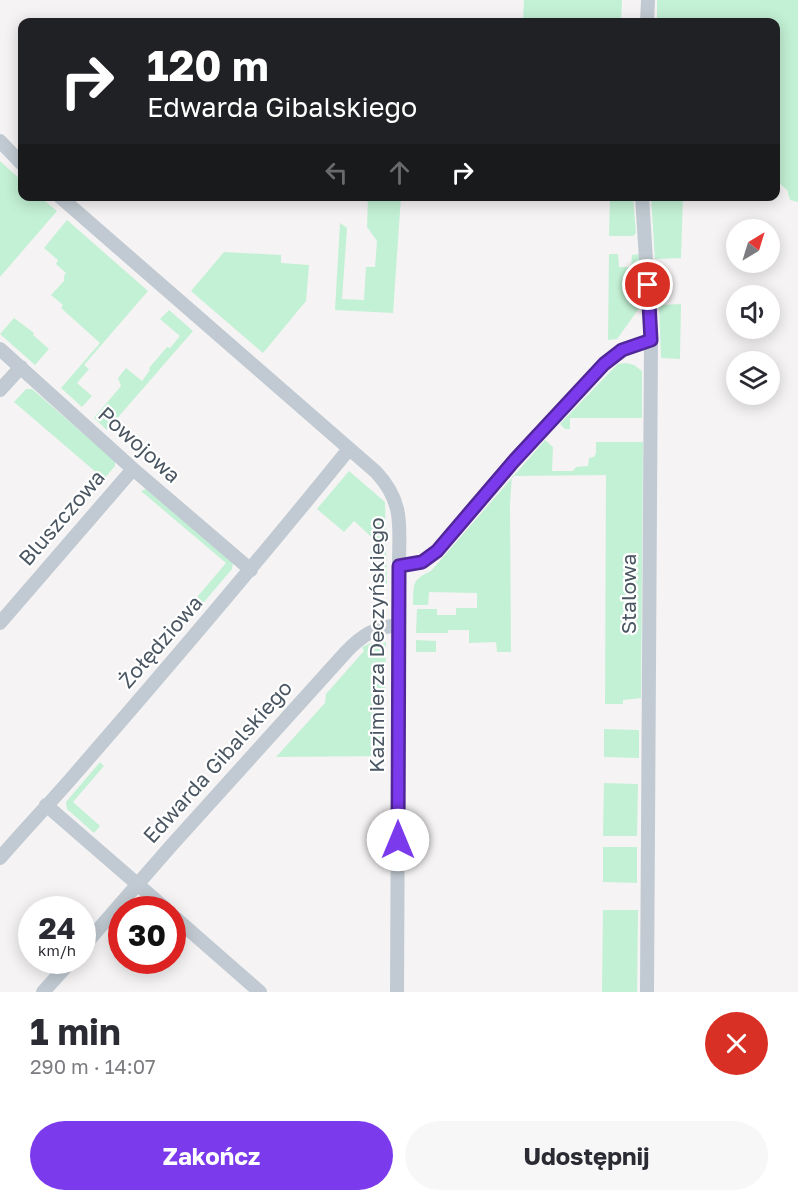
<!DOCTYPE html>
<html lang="pl">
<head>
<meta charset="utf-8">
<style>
  body { margin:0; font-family:"Golos Text",sans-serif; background:#f7f7f7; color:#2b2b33; height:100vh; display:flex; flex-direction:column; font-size:22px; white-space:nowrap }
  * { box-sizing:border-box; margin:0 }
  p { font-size:20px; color:#7c7c81 }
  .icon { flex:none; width:33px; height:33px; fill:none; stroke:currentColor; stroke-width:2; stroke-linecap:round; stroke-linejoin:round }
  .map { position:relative; height:992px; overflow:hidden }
  .details { display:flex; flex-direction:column; background:#fff; flex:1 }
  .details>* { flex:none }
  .top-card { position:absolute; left:18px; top:18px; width:762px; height:183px; border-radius:12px; box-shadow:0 3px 15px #0003; background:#202124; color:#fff; overflow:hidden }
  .needle { width:39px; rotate:38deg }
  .buttons { position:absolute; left:726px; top:219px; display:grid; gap:12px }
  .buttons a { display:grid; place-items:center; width:54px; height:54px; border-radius:50%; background:#fff; box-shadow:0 3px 15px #0003; font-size:30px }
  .speed { position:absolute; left:18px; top:896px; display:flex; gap:12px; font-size:30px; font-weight:700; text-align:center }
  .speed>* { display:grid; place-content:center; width:78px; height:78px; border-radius:50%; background:#fff; box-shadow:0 3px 15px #0003; line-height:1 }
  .speed small { font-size:15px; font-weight:400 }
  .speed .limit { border:9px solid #d22; background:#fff; color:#111 }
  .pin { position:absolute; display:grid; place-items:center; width:51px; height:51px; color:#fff; margin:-26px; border:3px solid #fff; border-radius:50%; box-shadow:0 2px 6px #0007 }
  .me { position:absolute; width:66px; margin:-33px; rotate:0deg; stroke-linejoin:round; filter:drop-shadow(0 0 4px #0008) }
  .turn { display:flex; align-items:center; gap:21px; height:126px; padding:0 30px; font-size:27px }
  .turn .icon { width:78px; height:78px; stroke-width:2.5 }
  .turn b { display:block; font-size:42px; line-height:51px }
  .lanes { display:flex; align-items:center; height:57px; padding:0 30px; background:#0003; justify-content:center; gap:30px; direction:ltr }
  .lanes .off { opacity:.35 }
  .round { display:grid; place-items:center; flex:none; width:63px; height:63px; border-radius:32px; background:#f7f7f7 }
  .headline { display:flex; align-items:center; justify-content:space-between; height:102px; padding:0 30px }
  h1 { font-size:36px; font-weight:700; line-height:45px }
  .action { display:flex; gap:12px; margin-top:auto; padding:12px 30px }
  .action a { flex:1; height:69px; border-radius:36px; background:#7c3aed; color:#fff; font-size:24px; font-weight:700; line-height:69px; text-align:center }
  .action a+a { background:#f7f7f7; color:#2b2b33 }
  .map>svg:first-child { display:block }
  .green { fill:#c3f1d5 }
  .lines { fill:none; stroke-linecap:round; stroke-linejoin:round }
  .street { stroke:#c1cad2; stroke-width:14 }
  .route-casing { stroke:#51269a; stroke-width:15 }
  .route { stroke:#7c3aed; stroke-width:10 }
  .labels { text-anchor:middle; stroke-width:4.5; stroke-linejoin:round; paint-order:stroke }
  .street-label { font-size:21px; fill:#4a5661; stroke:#fff }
</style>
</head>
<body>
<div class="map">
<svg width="798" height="992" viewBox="0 0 798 992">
  <rect width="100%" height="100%" fill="#f5f3f3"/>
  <!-- green -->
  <path class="green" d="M524 0H622L621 22H523Z
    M657 0H798V202L790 200 787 190 776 180V22H657Z
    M0 161 22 181V196L40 197 57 211 0 277Z
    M368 197H401L393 313 335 310 340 223 347 228 342 299 364 300 366 267H375L377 241 367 227Z
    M610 197 633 198 636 233 633 236H609Z
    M651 197H683L681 258 655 259Z
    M67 220 148 291 84 365 89 369 77 383 92 396 82 407 61 388 100 343 61 308 63 305 51 295 64 281V276L66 273 56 264 58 260 44 248Z
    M224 252 281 255V263L309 265 306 301 263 353 191 291Z
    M609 254H618L619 267H631L632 255 640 254 642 295 640 307 617 339 608 340Z
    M681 304 680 359 661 358 659 305Z
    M169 310 193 331 107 430 94 418 121 386 118 378 126 368 142 381 150 370 149 368 167 347 170 348 180 336 160 319Z
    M14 318 34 333 33 335 49 349 35 365 0 334Z
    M626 363 634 365 642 371V418H570V429H565L560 424 611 371 618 364Z
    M26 389H32L115 461V466L104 479 14 402Z
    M545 440 553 447 552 471H573L576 467 588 466 589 458 594 457 596 453V442H643L641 698 623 700V704H605L606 475 512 476 510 504 511 652H497L496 642 469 643V630H448V633H416L417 609H437V615H456V608H477V593L429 592 428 605H413C414 584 411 580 431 571Z
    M349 471 385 502 387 584 373 572 381 562 370 552 378 543 354 521 344 532 317 509Z
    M146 489 233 563 232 569 187 622 181 616 226 563 141 491Z
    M380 639 386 643 384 756 276 757 325 703 326 694 364 651 362 647Z
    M416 640 436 641V652H416Z
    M604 729 639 730V758L604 757Z
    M100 762 104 766 73 802 100 826 94 833 67 809 66 802Z
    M604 783 638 784 637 836H603Z
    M603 847H637V883L603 882Z
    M603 910H638L637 992H602Z"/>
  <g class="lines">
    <!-- street -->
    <path class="street" d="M647 22 648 0
      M0 141 22 164
      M59 196 376 472C405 503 399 527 399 566L397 992
      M642 196 651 340 647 992
      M0 349 133 469 251 570
      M0 390 21 367
      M399 566 422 562 437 551 513 462 604 364 622 350 651 340
      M0 623 133 469
      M46 805 166 909
      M0 858C25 829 51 802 76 773 169 666 260 559 349 449
      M172 915 260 992
      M82 948 170 847 346 652C362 635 375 627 399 625
      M43 992 72 960"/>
  </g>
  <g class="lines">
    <defs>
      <path id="route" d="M398 840 399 566 422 562 437 551 513 462 604 364 622 350 651 340 648 285"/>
    </defs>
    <!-- route casing -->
    <use href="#route" class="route-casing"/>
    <!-- route -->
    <use href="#route" class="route"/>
  </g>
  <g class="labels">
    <!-- street labels -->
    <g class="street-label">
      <text transform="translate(139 445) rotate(42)" y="7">Powojowa</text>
      <text transform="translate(62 518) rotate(-49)" y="7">Bluszczowa</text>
      <text transform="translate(629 594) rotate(-90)" y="7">Stalowa</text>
      <text transform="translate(161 642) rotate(-49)" y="7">Żołędziowa</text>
      <text transform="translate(377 645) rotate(-90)" y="7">Kazimierza Deczyńskiego</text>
      <text transform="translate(218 762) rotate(-48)" y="7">Edwarda Gibalskiego</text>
    </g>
  </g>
</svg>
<div class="buttons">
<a><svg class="needle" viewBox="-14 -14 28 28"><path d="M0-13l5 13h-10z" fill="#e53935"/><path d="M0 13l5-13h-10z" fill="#7c7c81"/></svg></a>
<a><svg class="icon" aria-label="sound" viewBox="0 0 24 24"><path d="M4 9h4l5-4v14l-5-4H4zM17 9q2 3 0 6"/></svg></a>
<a><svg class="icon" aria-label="layers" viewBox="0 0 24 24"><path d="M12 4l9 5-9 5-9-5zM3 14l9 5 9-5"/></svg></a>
</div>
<div class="speed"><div>24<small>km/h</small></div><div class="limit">30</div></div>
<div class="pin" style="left:648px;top:285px;background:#d93025"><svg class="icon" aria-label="arrive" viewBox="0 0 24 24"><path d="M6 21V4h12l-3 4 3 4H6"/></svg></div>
<svg class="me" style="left:398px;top:840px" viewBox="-20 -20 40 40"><circle r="19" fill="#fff"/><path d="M0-13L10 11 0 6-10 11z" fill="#7c3aed"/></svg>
<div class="top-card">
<div class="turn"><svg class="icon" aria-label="right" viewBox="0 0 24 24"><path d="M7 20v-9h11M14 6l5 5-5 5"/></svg><div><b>120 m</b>Edwarda Gibalskiego</div></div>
<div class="lanes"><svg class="icon off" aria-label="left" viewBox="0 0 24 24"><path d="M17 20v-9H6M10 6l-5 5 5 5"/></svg><svg class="icon off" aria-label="ahead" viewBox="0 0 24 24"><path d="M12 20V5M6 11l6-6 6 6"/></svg><svg class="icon" aria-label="right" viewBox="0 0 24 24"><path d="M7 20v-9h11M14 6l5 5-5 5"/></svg></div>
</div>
</div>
<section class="details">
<div class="headline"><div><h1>1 min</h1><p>290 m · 14:07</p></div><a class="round" style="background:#d93025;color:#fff"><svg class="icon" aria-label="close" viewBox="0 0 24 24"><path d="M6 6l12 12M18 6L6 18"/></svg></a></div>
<div class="action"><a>Zakończ</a><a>Udostępnij</a></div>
</section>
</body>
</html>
